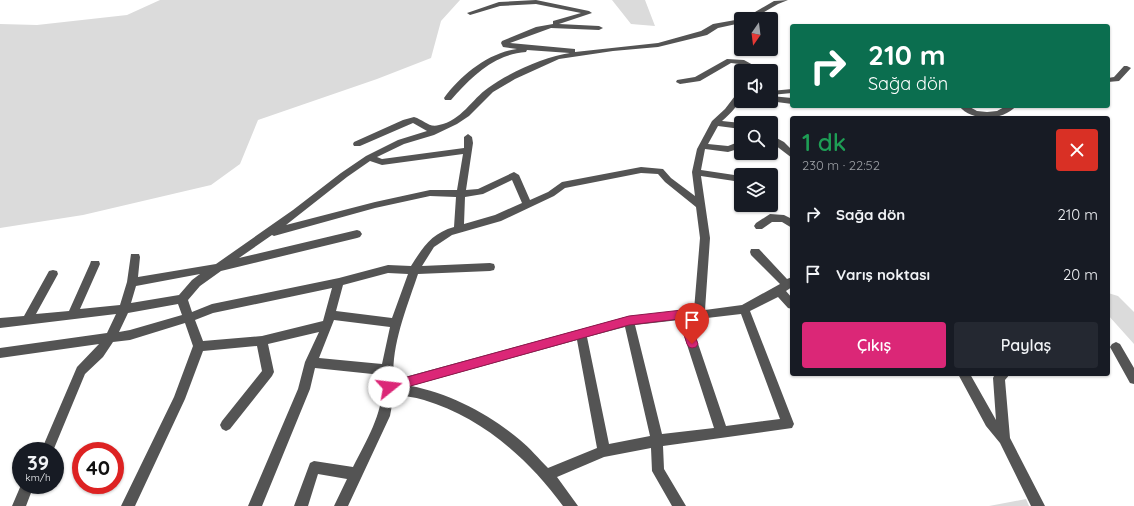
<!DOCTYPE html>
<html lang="tr">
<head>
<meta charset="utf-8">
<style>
  body { margin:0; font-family:Quicksand,sans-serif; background:#242831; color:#f1f3f6; height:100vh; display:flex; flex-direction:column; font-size:15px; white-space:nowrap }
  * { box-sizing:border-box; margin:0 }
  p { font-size:13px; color:#9ea1a6 }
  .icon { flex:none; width:22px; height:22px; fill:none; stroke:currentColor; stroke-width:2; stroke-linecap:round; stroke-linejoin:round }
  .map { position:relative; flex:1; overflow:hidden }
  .sheet { position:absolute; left:790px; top:116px; width:320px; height:260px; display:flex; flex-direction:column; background:#171b24; border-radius:4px; box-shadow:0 1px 3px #0004 }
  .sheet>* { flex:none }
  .top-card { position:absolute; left:790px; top:24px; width:320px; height:84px; border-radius:4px; box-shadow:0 1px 3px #0004; background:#0b6e4f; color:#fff; overflow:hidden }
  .needle { width:26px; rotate:194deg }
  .tools { position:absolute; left:734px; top:12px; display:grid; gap:8px }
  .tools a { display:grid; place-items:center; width:44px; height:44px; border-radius:4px; background:#171b24; box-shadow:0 1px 3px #0004; font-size:20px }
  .speed { position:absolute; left:12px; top:442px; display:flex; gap:8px; font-size:20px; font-weight:700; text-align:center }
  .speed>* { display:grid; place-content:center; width:52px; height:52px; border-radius:50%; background:#171b24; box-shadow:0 1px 3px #0004; line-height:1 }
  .speed small { font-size:10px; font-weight:400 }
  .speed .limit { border:6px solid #d22; background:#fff; color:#111 }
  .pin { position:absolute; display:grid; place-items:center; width:34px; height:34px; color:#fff; margin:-41px -17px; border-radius:50% 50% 50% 0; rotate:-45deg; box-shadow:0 0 4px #0007 }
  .pin .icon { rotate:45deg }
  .me { position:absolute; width:44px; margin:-22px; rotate:74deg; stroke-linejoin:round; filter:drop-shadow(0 0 3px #0008) }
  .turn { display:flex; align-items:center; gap:14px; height:84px; padding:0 12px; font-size:18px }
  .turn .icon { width:52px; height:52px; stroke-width:2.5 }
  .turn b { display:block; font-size:28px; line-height:34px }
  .round { display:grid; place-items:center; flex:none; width:42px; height:42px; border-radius:4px; background:#242831 }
  .summary { display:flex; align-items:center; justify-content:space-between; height:68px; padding:0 12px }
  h1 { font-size:24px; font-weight:600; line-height:30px; color:#1e9e55 }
  .cta { display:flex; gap:8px; margin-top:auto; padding:8px 12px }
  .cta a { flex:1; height:46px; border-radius:4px; background:#db2777; color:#fff; font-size:16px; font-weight:600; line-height:46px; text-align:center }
  .cta a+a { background:#242831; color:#f1f3f6 }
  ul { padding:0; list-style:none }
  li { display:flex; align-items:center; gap:12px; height:60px; padding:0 12px }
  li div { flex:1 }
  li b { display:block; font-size:15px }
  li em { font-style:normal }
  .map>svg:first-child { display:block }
  .green { fill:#dbdbdb }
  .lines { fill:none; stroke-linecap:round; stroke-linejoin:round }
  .minor { fill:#545454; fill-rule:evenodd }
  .route { fill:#db2777; stroke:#8e194d }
</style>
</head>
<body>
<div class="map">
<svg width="1134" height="506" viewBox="0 0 1134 506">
  <rect width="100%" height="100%" fill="#fff"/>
  <!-- green -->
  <path class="green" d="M160 0H463H460L441 21 431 58 377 79 258 120 240 164 211 185 83 215 0 228V24L37 25 127 15Z
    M612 0H645L655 26 631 24Z
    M1108 293 1118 296 1134 312V344L1108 315Z
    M1026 499 1029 506H989Z"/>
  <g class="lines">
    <!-- minor -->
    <path class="minor" d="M536 0 589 11 592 13 559 24 599 26 603 28 599 30 551 28 510 43 575 49V52L658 43 701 31 713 24 741 19V23L718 28 707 35 658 47 613 51 559 59 515 79 493 92 469 116 457 124 434 135 404 144 377 157 382 159 464 148V137L468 134 472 137 473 143 466 190 478 189 514 172 519 175 530 200 548 192 562 182 641 167 663 169 671 178 695 196 692 172 697 149 712 121 725 109 738 92 741 91C741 104 731 113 722 121L741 123V129L718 126 708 144 728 146 741 141V148L728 152 705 149 701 170 741 176V182L701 176 710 238 705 310 742 305 780 284 751 255 750 252 751 249H759L787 279 792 277V287L786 291 792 298V309L788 308 778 297 750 311 794 424 792 428 663 446 664 469 686 506H672L652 471 651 448 604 457 557 477 578 506H563C528 458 481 417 424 400 414 397 404 396 394 394L390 416 348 506H334L347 479 318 474 308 506H294L310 463 314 461 353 467C368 437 386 409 382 375L315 368 310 389 262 506H248L298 389 305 362 319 332 268 344 274 372 272 376 230 429 226 431 222 429 220 425 222 421 262 371 257 346 203 351 185 399 135 506H121L174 397 193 346 185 323 130 340 113 342 103 357 85 374 53 451H41L77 367 99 344 0 358V348L107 333 116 314 0 328V318L24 316 49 271 53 270 57 271 58 274 36 314 69 311 90 264 91 261H99L100 264 80 309 120 305 127 282 131 254H139L140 257 138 277 216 264 293 210 341 173 366 156 398 140 427 131 413 123 360 146H354L353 144 354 142 403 120 414 117C424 120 429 128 439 125 461 121 472 99 488 88 508 73 546 56 570 53L527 50 526 52C518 53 511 54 504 57 483 65 466 83 451 100H445L444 98C461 75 488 53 517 49L503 47 501 43 502 41 536 27 553 24V21L581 13 536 4 500 6 470 15 467 13 499 2ZM463 154 457 190H430L375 202 286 225 347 177 370 161 382 165ZM641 173 658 174 665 182 696 207 700 238 694 310 629 316 394 380C390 348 408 304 418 274L490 271 494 270 495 267 494 264 490 263 422 266 434 247 452 235 501 221 554 196 565 188ZM512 180 522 203 495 215 464 224 465 197 483 194ZM430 196 456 197 454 227C432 233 423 247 411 266L388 265 339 278 212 304 192 312 188 300 200 286 221 271 357 238 360 237 362 234 360 231 357 230 239 258 272 235 274 236 375 208ZM388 273 408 274 392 318 336 311 343 285ZM200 274 192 280 179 295 131 303 136 286ZM332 288 323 321 262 336 203 341 195 320 213 313ZM178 304 182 315 130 330 119 332 128 313ZM741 314 780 419 726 426 690 320ZM334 320 390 327 382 364 319 358ZM679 320 714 428 662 434 635 325ZM625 327 650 436 609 444 587 337ZM577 340 597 448 548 468C539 459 530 448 520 440 491 415 449 393 411 386Z
      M788 0 778 4 752 19H743L774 1Z
      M727 59 744 60 764 71H754L739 64 731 63 700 81 680 84 676 82 677 80 695 77Z
      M1124 66H1127L1131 68 1119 81 1108 82V78L1114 77Z
      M792 89V93L771 95V91Z
      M771 96 792 98V104L769 101H771Z
      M959 106H968L977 111 987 112 997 111 1006 106H1016C1003 121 972 122 959 106Z
      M771 135 784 142 792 150V158L771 142Z
      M770 214 784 215 792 219V228L782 222H772L762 229H756L754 226 756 223Z
      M1116 342 1120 344 1134 368V384L1130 383 1110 347 1112 344Z
      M958 374H970L996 420 993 378 995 374H1010L1005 380 1010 438 1045 506H1031L1000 443 986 426Z
      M21 485H34L26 506H12Z"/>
  </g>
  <!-- route -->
  <path class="route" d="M682 310 686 312 687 314 698 344 696 347 692 348 689 347 687 344 679 319 629 325 389 392 385 391 384 387 385 384 389 382 629 316Z"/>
</svg>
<div class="tools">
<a><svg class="needle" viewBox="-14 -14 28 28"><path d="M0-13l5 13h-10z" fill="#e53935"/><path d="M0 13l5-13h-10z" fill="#9ea1a6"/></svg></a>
<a><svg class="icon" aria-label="sound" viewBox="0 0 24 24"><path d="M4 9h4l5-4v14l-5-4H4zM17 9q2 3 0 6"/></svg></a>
<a><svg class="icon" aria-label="search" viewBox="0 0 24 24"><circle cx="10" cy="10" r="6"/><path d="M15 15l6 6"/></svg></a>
<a><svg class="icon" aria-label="layers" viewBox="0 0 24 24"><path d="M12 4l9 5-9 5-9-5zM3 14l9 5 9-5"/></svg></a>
</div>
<div class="speed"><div>39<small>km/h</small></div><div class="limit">40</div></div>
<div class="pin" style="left:692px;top:344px;background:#d93025"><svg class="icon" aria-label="arrive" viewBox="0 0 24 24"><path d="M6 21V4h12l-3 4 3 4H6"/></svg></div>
<svg class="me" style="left:389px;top:387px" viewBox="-20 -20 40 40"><circle r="19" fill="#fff"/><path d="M0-13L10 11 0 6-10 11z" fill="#db2777"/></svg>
<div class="top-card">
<div class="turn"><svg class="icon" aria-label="right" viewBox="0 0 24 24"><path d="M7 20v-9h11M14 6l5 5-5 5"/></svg><div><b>210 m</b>Sağa dön</div></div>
</div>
<section class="sheet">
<div class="summary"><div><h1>1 dk</h1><p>230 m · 22:52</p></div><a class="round" style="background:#d93025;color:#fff"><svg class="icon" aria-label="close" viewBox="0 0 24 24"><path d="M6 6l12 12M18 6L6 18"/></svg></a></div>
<ul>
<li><svg class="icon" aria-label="right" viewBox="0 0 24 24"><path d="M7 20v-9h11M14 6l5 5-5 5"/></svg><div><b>Sağa dön</b></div><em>210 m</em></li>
<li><svg class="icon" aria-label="arrive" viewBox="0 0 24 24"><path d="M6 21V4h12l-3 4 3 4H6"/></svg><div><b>Varış noktası</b></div><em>20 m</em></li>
</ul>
<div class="cta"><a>Çıkış</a><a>Paylaş</a></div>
</section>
</div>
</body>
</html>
